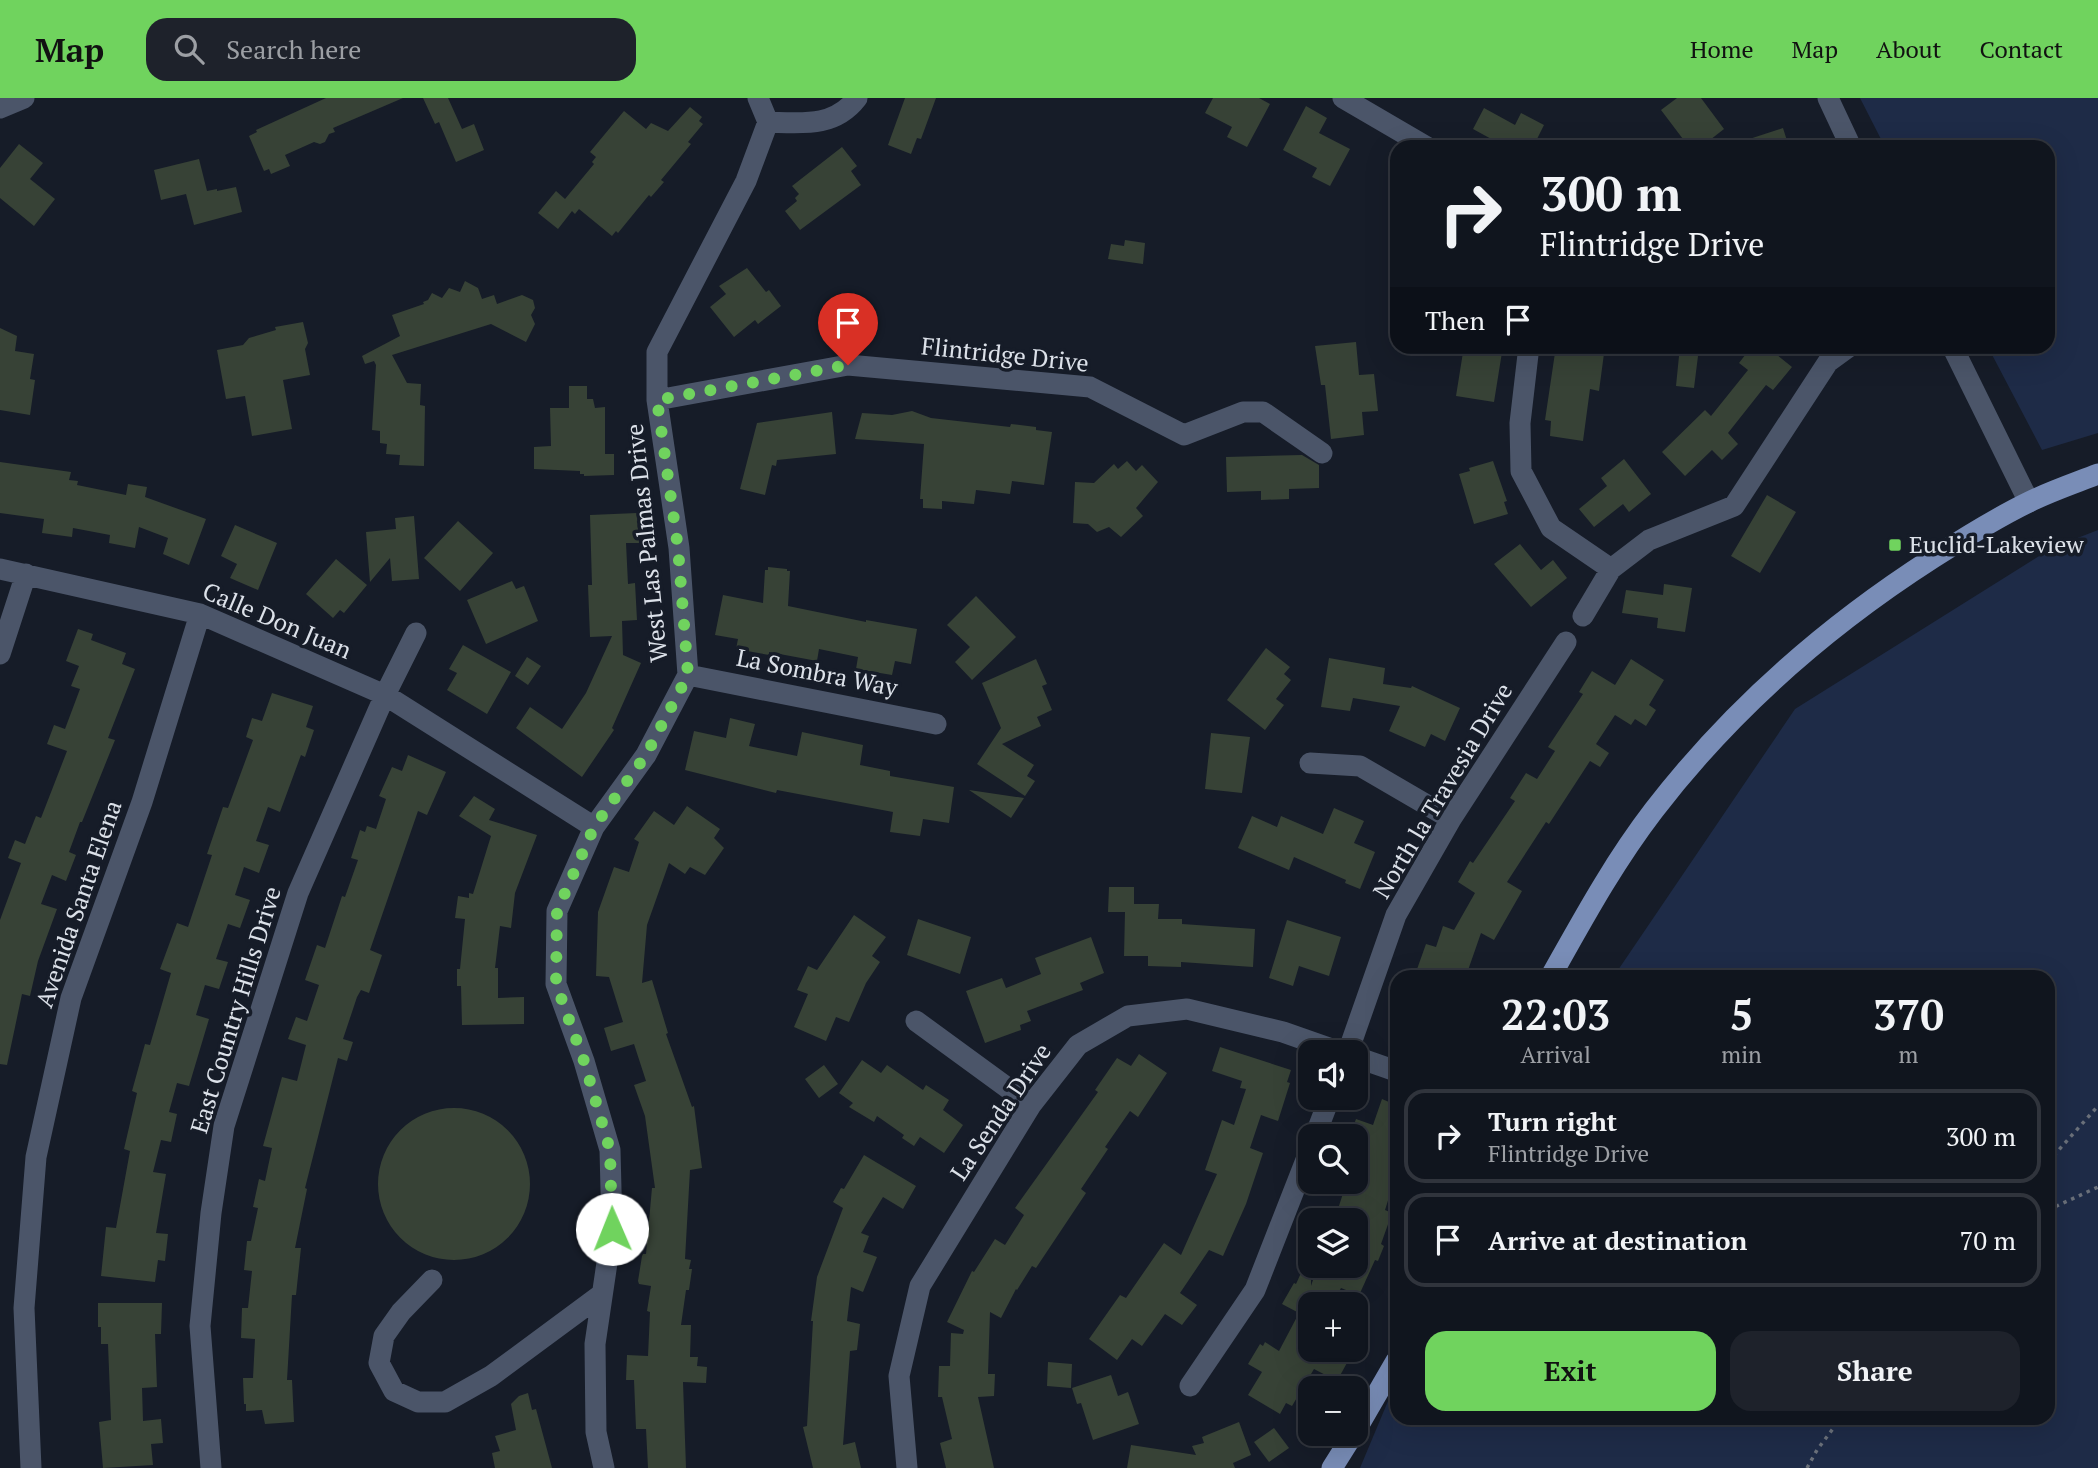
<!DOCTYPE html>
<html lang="en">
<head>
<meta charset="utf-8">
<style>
  body { margin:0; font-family:"PT Serif",serif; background:#1e222b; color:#f1f3f6; height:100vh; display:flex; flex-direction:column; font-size:26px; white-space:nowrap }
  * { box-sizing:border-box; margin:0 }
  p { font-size:23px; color:#9c9fa4 }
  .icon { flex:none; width:38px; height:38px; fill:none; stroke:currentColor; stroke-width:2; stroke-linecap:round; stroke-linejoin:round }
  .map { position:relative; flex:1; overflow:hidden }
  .panel { position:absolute; left:1390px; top:872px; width:665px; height:455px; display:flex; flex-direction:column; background:#10151e; border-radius:21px; box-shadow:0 7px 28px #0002,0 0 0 2px #30343c }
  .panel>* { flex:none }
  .guide { position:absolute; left:1390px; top:42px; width:665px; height:214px; border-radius:21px; box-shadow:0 7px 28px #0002,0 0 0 2px #30343c; background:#10151e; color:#f1f3f6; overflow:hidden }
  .tools { position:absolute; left:1298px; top:942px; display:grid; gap:14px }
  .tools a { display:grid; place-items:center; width:70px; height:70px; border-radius:14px; background:#10151e; box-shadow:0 7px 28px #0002,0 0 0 2px #30343c; font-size:35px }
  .pin { position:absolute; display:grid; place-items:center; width:60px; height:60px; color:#fff; margin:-72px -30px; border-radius:50% 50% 50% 0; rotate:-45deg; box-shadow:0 0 7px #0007 }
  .pin .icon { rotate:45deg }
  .me { position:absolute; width:77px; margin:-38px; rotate:359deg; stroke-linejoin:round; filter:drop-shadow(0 0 5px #0008) }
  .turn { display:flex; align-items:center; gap:24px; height:147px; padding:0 35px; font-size:32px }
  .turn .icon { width:91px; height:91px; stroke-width:2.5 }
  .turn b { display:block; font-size:49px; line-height:60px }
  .then { display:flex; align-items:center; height:66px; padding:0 35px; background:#0003; gap:14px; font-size:26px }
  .eta { display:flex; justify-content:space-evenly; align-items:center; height:119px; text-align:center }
  .eta b { font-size:42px; font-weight:800; line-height:49px }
  .action { display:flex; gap:14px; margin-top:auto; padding:14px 35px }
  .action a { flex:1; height:80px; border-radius:21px; background:#70d35e; color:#111; font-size:28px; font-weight:800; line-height:80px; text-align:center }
  .action a+a { background:#1e222b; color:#f1f3f6 }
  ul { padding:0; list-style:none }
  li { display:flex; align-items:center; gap:21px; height:94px; margin:0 14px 10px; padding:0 21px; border:4px solid #30343c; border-radius:21px }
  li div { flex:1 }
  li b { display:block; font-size:26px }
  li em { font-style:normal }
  header { display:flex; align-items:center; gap:42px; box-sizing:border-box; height:98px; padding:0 35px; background:#70d35e; color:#111 }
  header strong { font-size:33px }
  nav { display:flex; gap:38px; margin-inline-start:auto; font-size:24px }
  .search { width:490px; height:63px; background:#1e222b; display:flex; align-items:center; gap:18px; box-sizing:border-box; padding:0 24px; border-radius:21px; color:#9c9fa4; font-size:26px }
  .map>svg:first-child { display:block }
  .green { fill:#1e2b47 }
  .building { fill:#374236 }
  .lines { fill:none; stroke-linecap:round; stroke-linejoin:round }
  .path { stroke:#6a707a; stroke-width:3.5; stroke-dasharray:3.5 5; stroke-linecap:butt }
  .minor { stroke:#4b5569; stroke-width:21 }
  .major { stroke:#798db7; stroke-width:21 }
  .route { stroke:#70d35e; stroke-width:12; stroke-dasharray:0 21.6 }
  .poi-dot { fill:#70d35e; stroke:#161c28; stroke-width:2.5 }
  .labels { text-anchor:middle; stroke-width:7; stroke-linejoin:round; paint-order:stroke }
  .street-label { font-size:24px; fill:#dce1e9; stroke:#161c28 }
  .poi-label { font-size:24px; fill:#dce1e9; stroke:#161c28; text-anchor:start }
</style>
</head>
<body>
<header>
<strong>Map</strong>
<div class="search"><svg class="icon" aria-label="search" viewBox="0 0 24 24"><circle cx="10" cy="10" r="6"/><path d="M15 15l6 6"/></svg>Search here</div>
<nav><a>Home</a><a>Map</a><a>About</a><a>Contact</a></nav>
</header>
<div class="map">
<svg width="2098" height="1370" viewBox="0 0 2098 1370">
  <rect width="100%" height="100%" fill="#161c28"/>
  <!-- green -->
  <path class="green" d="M1860 0H2098V335L2042 352 1988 249 2048 248V49H1885Z
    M2098 432V1370H1360L1396 1284V1320H2048V878H1614L1795 611 2052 450Z"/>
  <!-- building -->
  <path class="building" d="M326 0H403L333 30 335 34 329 36 325 44 320 46 314 44 285 57 290 68 271 76 269 71 264 73 249 38 257 34 256 32Z
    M423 0H448L462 31 474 26 484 52 456 64 439 24 435 26Z
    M905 0H936L921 41 917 40 911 56 888 47Z
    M1213 0H1259L1270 6 1247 49 1227 39 1232 29 1205 15Z
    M1677 0H1701L1724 31 1701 49H1689L1661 12Z
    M1306 8 1327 20 1319 35 1350 51 1330 88 1312 79 1317 70 1283 52Z
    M690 9 702 19 699 23 703 26 688 44 691 46 661 82 664 84 651 99 649 97 618 135 616 133 612 138 579 111 575 116 572 113 558 131 538 115 556 93 565 101 594 66 592 64 596 59 590 54 624 13 646 31 651 25 668 33Z
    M1484 10 1515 27 1521 15 1544 27 1533 49H1506L1473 31Z
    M1783 30 1789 49H1734V46Z
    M19 46 43 65 30 81 55 101 34 128 0 100V70Z
    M842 49 857 68 851 73 861 87 800 132 785 113 797 103 795 100 799 96 792 88Z
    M199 61 207 93 217 91V93L236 89 242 114 194 127 186 96 161 102 154 72Z
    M1125 142 1145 145 1143 166 1108 161 1111 146 1124 148Z
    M747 170 766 194 769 192 781 208 758 226 755 222 734 239 710 209 726 196 719 188Z
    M465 183 478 190 482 201 494 197 497 206 522 197 533 202 535 210 531 217 535 226 526 244 491 226 392 257 407 285 421 286 420 307 425 308 424 368 399 367 400 357 386 356 387 346 380 345V333L372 332 376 267 374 263 365 266 362 258 400 238 392 217 424 206 423 204 428 202 432 195 442 200 449 190 460 194Z
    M303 224 308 245 305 251 310 277 283 282 292 331 252 338 245 298 226 301 217 252 243 247 249 240 276 232 275 229Z
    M0 230 17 238 15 253 34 256 30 281 35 282 30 317 0 312Z
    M1356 244 1359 277 1374 276 1378 313 1362 314 1364 337 1331 341 1325 287H1321L1315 248Z
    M1464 248H1503L1494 304 1456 298Z
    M1556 248H1605L1599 293 1590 291 1583 343 1550 338 1551 323 1545 322Z
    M1680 248 1699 250 1694 290 1676 288Z
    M1752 248H1766L1792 269 1773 292 1766 287 1728 335 1738 346 1722 362 1712 352 1685 378 1662 354 1705 312 1711 318 1748 272 1739 265Z
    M569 288H587V301H593L595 310 605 309V356H614V377L584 378V376H580V373L534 371V349L551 348 550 310H569Z
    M912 313 931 320 1010 329 1011 326 1036 329V332L1052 334 1044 387 1012 383 1010 396 976 392 974 406 942 403V411L923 410V401H920L924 346 855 341 862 315 892 317Z
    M832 314 836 356 777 362 776 368 772 367 765 397 740 391 757 325Z
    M1302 357 1319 367V390L1289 391V401L1261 402V393L1227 394 1226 359Z
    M1624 361 1651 396 1629 414 1623 406 1594 429 1579 411 1607 388 1601 380Z
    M1127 363 1136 373 1142 367 1158 384 1136 410 1143 418 1121 439 1109 429 1097 434 1088 426 1073 425 1075 384 1094 385 1114 366 1118 371Z
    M1493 363 1507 403 1504 404 1508 416 1474 426 1459 376 1470 373 1469 370Z
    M0 364 71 374 69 382 78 383 77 387 126 397 128 386 147 389 145 399 206 421 189 467 163 456 168 440 139 429 135 450 109 445 110 437 73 430 72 439 42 435 44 421 0 415Z
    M1767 397 1796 414 1760 475 1731 458Z
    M637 415 639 445H626L628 486 635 485 637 522 622 523 623 557 641 565 612 630 614 632 582 679 516 630 530 609 562 631 586 595 612 538 590 539 588 487H592L590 417Z
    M414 418 419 481 392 483 390 460 370 484 366 434 396 431 395 420Z
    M458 423 493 455 460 493 424 460Z
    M235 427 277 445 258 492 230 480 237 466 221 458Z
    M1520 446 1541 472 1553 462 1567 480 1531 509 1494 466Z
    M336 461 367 487 344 515 340 512 333 520 306 496Z
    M768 469 787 471V473H790L788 508 866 524V522L917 531 911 566 895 563 892 577 856 571 858 559 819 551 817 563 769 554V557L736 551 738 541 715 537 723 497 763 505 765 472H768Z
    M512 483 516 491 524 488 538 523 486 546 467 502Z
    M1664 486 1692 490 1685 534 1657 530 1658 520 1622 515 1626 492 1663 497Z
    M976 498 1016 539 972 582 955 564 970 549 947 527Z
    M78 531 93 536 91 542 126 555 122 566 135 571 108 640 115 642 82 724H80L69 754 76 757 66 783 52 777 41 806 57 811 38 863 30 898 22 896 7 967 0 966V822L21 765 8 760 15 742 25 746 36 718 41 720 67 653 47 646 54 627 65 631 80 591 71 588 79 568 66 563Z
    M463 547 511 574 487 616 447 592 457 575 449 571Z
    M1266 550 1290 569 1284 576 1291 582 1276 601 1284 607 1265 632 1227 602Z
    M527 559 541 568 528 587 515 578Z
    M1329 560 1385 570 1383 586 1411 590 1412 588 1460 610 1445 643 1431 636 1425 649 1389 633 1400 608 1353 600 1350 613 1321 609Z
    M1036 561 1047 586 1042 588 1052 612 1037 619 1041 628 1002 646 1034 667 1027 678 1035 683 1025 698 977 666 1001 630 982 585Z
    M1631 561 1664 582 1649 607 1656 612 1646 628 1635 621 1631 627 1615 617 1596 646 1609 655 1600 669 1590 663 1549 726 1546 724 1507 784 1522 793 1494 842 1481 835 1466 878H1429L1416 874 1426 846 1436 849 1443 828 1454 832 1475 795 1458 784 1470 763 1473 765 1515 703 1510 700 1526 675 1537 681 1555 653 1548 649 1583 596 1579 594 1592 573 1615 587Z
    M272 595 313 608 306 629 314 632 305 659 301 657 280 714 268 709 256 743 269 747 259 775 244 769 235 797 250 802 240 830 228 826 216 861 228 864 219 891 205 887 196 917 209 921 189 988 177 985 169 1014 177 1016 171 1044 161 1042 153 1074 166 1076 156 1135 168 1136 165 1163 158 1162 155 1184 101 1178 106 1129 116 1130 130 1053 124 1051 137 995 132 993 145 946 150 947 171 875 160 871 177 825 188 829 212 757 207 756 223 709 228 710 253 642 246 639 252 620 262 623Z
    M730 620 755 626 749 648 797 658 802 634 816 637 863 647 860 667 890 673V678L954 689 949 725 923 721 920 738 890 734 893 714 777 692 776 695 685 672 694 633 726 640Z
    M1211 635 1250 639 1242 695 1205 691Z
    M408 657 446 674 427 717 418 713 370 852 382 857 369 895 361 892 357 899 343 941 353 944 347 963 338 960 305 1090 307 1091 295 1150H301L296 1197H292L287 1282H292L294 1324 265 1326 262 1312 246 1313V1306H244L243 1280H253L255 1241 241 1240 242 1210H248L252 1173 244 1172 247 1143H251L258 1110 253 1109 259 1081 265 1083 272 1050 263 1048 282 979 297 983 306 947 288 941 296 919 307 923 319 887 305 882 317 847 325 850 342 798 345 799 358 762 351 760 360 732 365 734 367 728 376 731 386 701 379 698 392 669 402 673Z
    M969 692 1024 700 1011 720Z
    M474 698 495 711 489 722 537 737 515 795 511 830 500 828 495 870H498V900L524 899V926L462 927 461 888H457V871H460L465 821 455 820 458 798 469 800V795L473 796 491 738 459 718Z
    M687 708 720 731 714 740 724 750 705 777 690 769 685 776 669 765 647 827 642 885 652 882 668 935 666 936 692 1009 694 1008 702 1070 690 1072 685 1161 691 1162 689 1171H692L689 1192H686L681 1227H691L690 1259H698L697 1268 707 1269 706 1285 683 1284 686 1370H648L646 1331H636L634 1282H626L627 1257 648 1258 650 1214 647 1213 651 1188 639 1186 638 1183 642 1158 643 1156H646L652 1090H655L645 1018 634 987 646 983 634 946 611 953 604 930 623 924 609 879 596 878 598 814 614 769 629 774 639 744 634 741 654 713 674 727Z
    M1334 710 1364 723 1354 745 1375 754 1360 791 1345 785 1346 782 1294 759 1289 772 1238 750 1252 718 1277 729 1281 718 1323 736Z
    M1109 789H1134V806H1159L1158 821H1182V826L1255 831 1253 869 1181 864V869L1148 868V858H1124L1125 814H1108Z
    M854 817 886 839 872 858 880 864 866 885 849 924 836 919 826 943 794 929 808 896 797 892 808 868 817 872Z
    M918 821 971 839 960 876 907 857Z
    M1287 822 1341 839 1329 878 1299 868 1293 888 1269 880Z
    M1091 839 1104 875 1080 885 1083 892 1027 913 1031 923 1020 927 1021 932 985 945 966 893 1002 880 1006 890 1041 876 1035 860Z
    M1220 949 1291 972 1287 984 1290 985 1278 1023 1261 1017 1250 1050 1263 1055 1246 1106 1223 1158 1209 1152 1180 1195 1197 1207 1182 1227 1165 1216 1142 1248 1132 1241 1117 1262 1089 1241 1120 1197 1126 1200 1164 1145 1181 1157 1217 1076 1205 1072 1222 1022 1234 1027 1246 991 1240 990 1242 983 1212 973Z
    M1139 956 1167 975 1138 1019 1130 1013 1105 1049 1108 1051 1081 1091 1086 1095 1036 1170 1032 1168 1017 1192 1016 1191 1001 1220 990 1214 988 1276H995L994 1298 978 1299 994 1370H946L940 1345 952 1341 942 1299H938L939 1268H950L951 1235 963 1236 964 1232 947 1224 972 1173 974 1174 995 1141 1005 1147 1024 1117 1015 1110 1098 994 1095 992 1117 960 1131 968Z
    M862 962 881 975 887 967 923 992 926 987 949 1002 943 1012 963 1027 944 1055 920 1039 914 1048 902 1040 904 1037 877 1018 874 1024 849 1009 853 1005 839 995Z
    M824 967 838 986 819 1000 805 981Z
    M1382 1001 1396 1007V1077L1385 1112 1392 1115 1381 1146 1384 1148 1378 1163 1375 1162 1356 1204V1196L1341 1190 1332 1206H1311V1251H1338L1335 1257 1348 1263 1337 1283 1314 1271 1292 1308 1286 1305 1280 1316 1248 1297 1262 1274 1248 1266 1260 1246 1263 1248 1265 1244 1279 1253 1299 1215 1282 1206 1294 1185 1296 1186 1311 1153V1188L1318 1167H1356V1121L1337 1114 1347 1083H1356V1038H1350L1356 1021 1373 1027Z
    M378 1086a76 76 0 1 1 152 0a76 76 0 1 1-152 0Z
    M864 1057 916 1088 903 1111 883 1099 861 1135 869 1138 863 1154 877 1159 863 1194 851 1189 847 1223 860 1226 857 1252 850 1253 843 1347 855 1344 861 1370H813L803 1329 807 1328 813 1223H811L817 1179 843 1110 833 1104 841 1090 844 1091Z
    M98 1205H162L161 1236H155L157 1289 142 1290 143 1323 161 1321 163 1345 151 1346 153 1367 103 1370 99 1324 111 1322 108 1246H101V1229H98Z
    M1048 1264 1072 1266 1071 1290 1047 1288Z
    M1111 1277 1118 1298 1128 1294 1139 1326 1093 1342 1081 1305 1077 1306 1072 1290Z
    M528 1295 532 1312 536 1311 552 1370H495L492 1355 500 1353 495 1338 516 1332 511 1306 519 1298Z
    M1239 1324 1251 1357 1233 1365 1235 1370H1127L1131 1347 1196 1357 1192 1348 1204 1345 1202 1339Z
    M1274 1330 1289 1350 1269 1364 1254 1344Z"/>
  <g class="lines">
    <!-- path -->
    <path class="path" d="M2048 1064 2098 1008
      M2048 1112 2098 1089
      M1807 1370 1817 1352 1841 1320"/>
    <!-- minor -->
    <path class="minor" d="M1343 0 1427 49
      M1828 0 1851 49
      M0 10 24 0
      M768 24C801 25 834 30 857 0
      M1529 248 1520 325 1521 373 1551 430 1611 471
      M1952 248 2029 404
      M657 302 848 267 1090 289 1184 337 1243 314H1263L1322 355
      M0 471 200 516 385 597 594 729
      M1583 518 1611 471 1649 442 1734 408 1828 264 1850 248
      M0 556 26 476
      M688 577 936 626
      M1310 665 1360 668 1451 721
      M916 923 1031 1007
      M1348 954 1396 817 1451 721 1566 544
      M1356 959 1396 973
      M1315 1038 1330 999
      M432 1182 401 1214 384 1238 379 1265 394 1293 418 1304H445L491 1278 602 1196
      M1190 1288 1255 1192 1311 1049
      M31 1370 24 1210 36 1059 71 900 142 704 200 516
      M211 1370 200 1228 211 1115 224 1028 298 795 385 597 416 535
      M604 1370 596 1334 595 1246 612 1131 610 1052 584 963 556 886 557 813 594 729 646 657 688 577 679 450 657 302V254L746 83 768 24 758 0
      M907 1370 899 1278 920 1188 1031 1007 1078 947 1128 918 1187 911 1283 934 1340 954"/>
    <!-- major -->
    <path class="major" d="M1551 878C1583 821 1614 764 1654 712 1731 612 1827 528 1933 460 1964 440 1996 420 2029 404 2051 393 2075 385 2098 376
      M1356 1332 1396 1263
      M1332 1370 1354 1335"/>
  </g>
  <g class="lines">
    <!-- route -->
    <path class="route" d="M612 1131 610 1052 584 963 556 886 557 813 594 729 646 657 688 577 678 450 657 302 848 267"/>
  </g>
  <!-- markers -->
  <rect class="poi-dot" x="1888" y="440" width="14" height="14" rx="3.5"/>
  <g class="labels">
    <!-- street labels -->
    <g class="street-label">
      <text transform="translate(1005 257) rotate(6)" y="8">Flintridge Drive</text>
      <text transform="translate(647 445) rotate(-96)" y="8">West Las Palmas Drive</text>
      <text transform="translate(277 523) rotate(23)" y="8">Calle Don Juan</text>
      <text transform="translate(817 575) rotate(11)" y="8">La Sombra Way</text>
      <text transform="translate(1443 693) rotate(-59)" y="8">North la Travesia Drive</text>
      <text transform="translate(79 806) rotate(-71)" y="8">Avenida Santa Elena</text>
      <text transform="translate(236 912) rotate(-73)" y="8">East Country Hills Drive</text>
      <text transform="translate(1001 1014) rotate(-56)" y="8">La Senda Drive</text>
    </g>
    <!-- poi labels -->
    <g class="poi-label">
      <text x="1909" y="455">Euclid-Lakeview</text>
    </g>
  </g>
</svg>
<div class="tools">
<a><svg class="icon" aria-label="sound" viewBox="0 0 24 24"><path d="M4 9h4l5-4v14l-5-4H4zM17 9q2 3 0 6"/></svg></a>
<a><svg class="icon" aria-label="search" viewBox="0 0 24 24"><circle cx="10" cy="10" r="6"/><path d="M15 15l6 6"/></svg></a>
<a><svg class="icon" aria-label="layers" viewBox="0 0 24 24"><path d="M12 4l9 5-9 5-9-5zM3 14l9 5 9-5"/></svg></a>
<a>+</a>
<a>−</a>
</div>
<div class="pin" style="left:848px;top:267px;background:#d93025"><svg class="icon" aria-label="arrive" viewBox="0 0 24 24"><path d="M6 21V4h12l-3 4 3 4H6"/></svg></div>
<svg class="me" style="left:612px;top:1131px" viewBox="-20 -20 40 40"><circle r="19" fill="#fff"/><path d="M0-13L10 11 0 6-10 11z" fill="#70d35e"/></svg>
<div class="guide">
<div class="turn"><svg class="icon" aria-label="right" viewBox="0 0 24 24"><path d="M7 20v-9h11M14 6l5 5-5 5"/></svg><div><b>300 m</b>Flintridge Drive</div></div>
<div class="then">Then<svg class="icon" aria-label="arrive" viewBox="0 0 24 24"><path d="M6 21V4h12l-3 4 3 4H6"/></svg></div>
</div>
<section class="panel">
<div class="eta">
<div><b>22:03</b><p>Arrival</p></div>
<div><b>5</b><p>min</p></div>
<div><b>370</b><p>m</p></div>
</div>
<ul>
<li><svg class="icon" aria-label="right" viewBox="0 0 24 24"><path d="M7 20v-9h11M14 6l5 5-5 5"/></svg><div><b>Turn right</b><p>Flintridge Drive</p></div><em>300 m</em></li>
<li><svg class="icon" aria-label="arrive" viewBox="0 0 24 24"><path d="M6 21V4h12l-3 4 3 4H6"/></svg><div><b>Arrive at destination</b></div><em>70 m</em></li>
</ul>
<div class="action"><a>Exit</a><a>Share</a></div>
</section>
</div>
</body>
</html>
